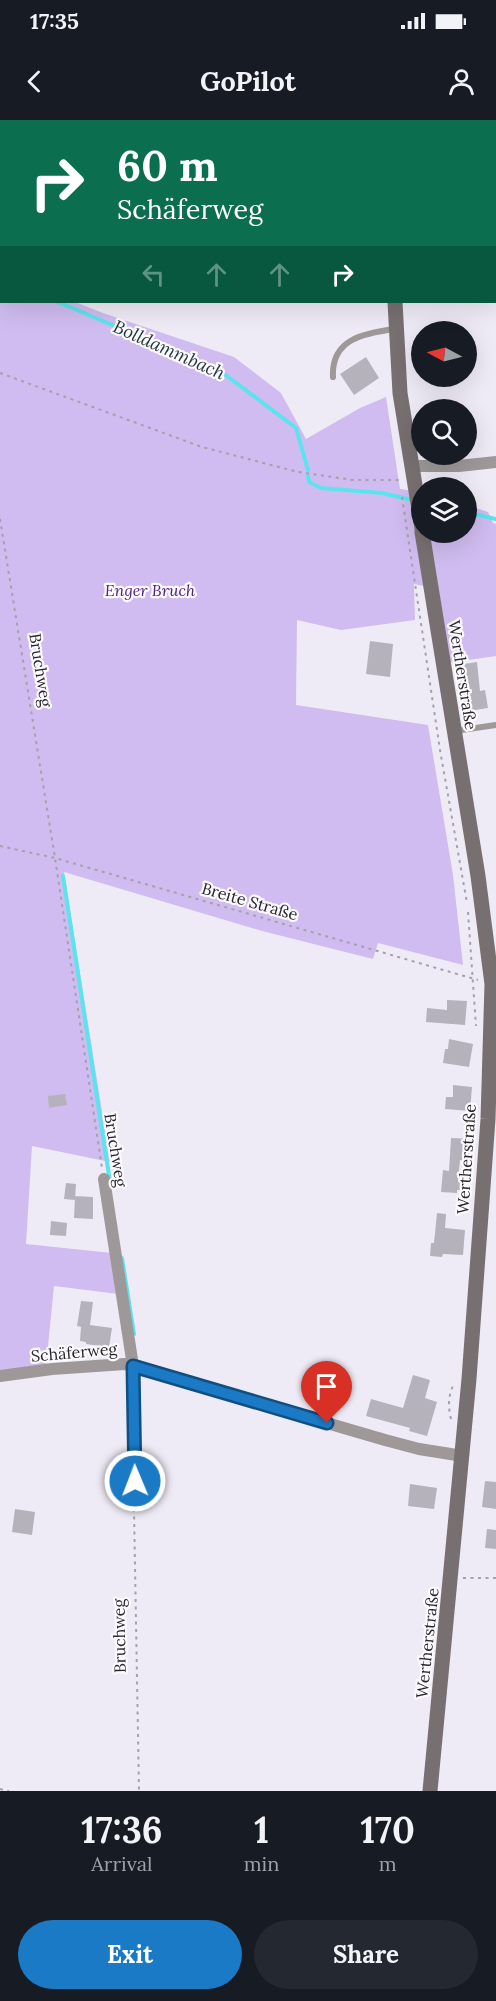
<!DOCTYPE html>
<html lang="en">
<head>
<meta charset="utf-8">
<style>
  body { margin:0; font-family:Lora,serif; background:#242831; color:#f1f3f6; height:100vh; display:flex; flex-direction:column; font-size:22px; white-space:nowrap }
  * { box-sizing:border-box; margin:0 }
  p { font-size:20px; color:#9ea1a6 }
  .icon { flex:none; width:33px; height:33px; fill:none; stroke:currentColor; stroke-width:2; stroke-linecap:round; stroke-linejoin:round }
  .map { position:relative; height:1671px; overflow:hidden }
  .side { display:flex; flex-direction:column; background:#171b24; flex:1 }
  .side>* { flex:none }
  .top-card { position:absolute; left:0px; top:0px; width:496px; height:183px; box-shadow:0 6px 24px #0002; background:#0b6e4f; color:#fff; overflow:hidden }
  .needle { width:39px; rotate:277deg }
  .tools { position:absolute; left:411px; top:201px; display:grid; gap:12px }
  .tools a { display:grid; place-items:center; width:66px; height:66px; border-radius:50%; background:#171b24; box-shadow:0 6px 24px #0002; font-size:30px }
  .pin { position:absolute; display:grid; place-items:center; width:51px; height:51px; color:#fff; margin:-62px -26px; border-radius:50% 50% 50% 0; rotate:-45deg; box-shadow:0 0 6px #0007 }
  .pin .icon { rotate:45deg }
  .me { position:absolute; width:66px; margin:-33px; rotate:359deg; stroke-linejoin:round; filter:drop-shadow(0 0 4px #0008) }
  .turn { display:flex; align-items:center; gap:21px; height:126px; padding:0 18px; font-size:27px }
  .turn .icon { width:78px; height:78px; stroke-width:2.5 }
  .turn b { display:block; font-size:42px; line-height:51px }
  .lanes { display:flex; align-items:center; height:57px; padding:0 18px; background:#0003; justify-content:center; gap:30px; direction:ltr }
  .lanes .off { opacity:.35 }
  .eta { display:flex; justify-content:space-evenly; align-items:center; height:102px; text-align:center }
  .eta b { font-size:36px; font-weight:700; line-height:42px }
  .button { display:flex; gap:12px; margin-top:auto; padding:12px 18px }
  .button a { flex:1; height:69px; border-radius:36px; background:#1a7ac6; color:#fff; font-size:24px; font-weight:700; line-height:69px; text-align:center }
  .button a+a { background:#242831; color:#f1f3f6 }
  .status { display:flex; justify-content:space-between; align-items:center; height:42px; padding:0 30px; background:#171b24; direction:ltr }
  .status svg { height:16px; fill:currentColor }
  header { display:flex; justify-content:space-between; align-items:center; height:78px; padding:0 18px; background:#171b24; font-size:27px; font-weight:700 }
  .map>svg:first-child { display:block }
  .green { fill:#d0bcf0 }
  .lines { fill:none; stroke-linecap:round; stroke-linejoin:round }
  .stream { stroke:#5be4ee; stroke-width:4 }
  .building { fill:#b6b2bc }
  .path { stroke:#a4a1aa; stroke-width:2; stroke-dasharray:3 4.5; stroke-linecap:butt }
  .lane { stroke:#9e9998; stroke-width:6 }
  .street { stroke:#9e9998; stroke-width:12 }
  .secondary { stroke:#787070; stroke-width:15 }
  .route-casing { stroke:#114f81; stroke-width:15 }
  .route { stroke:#1a7ac6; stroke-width:10 }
  .labels { text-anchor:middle; stroke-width:4.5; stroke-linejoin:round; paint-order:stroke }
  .park-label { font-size:16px; font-style:italic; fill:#51227e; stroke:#fcfafe }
  .street-label { font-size:16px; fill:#27262a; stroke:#fcfafe }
  .water-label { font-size:18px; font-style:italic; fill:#1f3638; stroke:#fcfafe }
</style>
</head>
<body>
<div class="status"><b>17:35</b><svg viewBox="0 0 49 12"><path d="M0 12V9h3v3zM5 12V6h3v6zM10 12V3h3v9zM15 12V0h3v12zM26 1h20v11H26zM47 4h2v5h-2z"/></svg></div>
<header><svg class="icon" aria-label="back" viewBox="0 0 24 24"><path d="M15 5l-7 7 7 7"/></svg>GoPilot<svg class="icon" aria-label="person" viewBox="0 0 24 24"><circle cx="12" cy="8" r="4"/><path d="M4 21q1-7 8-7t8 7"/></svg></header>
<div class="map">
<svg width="496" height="1671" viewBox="0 0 496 1671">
  <rect width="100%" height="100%" fill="#efebf6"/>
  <!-- green -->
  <path class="green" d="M0 149 2 182H75L103 193 234 237 281 273 306 319 360 288 386 277 400 369 421 372 422 412H466L467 385 488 392 493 403 496 404V536L447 543 437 469 414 464 415 500 341 510 297 500 296 585 428 605 453 755 463 845 378 823 373 839 262 811 64 752 110 1042 32 1026 26 1124 112 1133 118 1174 54 1166 46 1246 0 1251Z"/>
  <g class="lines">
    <!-- stream -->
    <path class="stream" d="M0 158 2 159
      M58 182 219 250 296 308 308 350
      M308 356 309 362 321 368 382 373 412 380
      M466 392 496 399
      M63 756 110 1062
      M122 1138 134 1214"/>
  </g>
  <!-- building -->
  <path class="building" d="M366 237 379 258 354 275 340 254Z
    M370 521 393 524 390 557 366 554Z
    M477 542 480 571 485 570 488 588 463 592 459 553 465 552 464 544Z
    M447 880 467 881 465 905 426 902 427 888 447 890Z
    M449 919 473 924 469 947 443 943 445 929H448Z
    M453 965 472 967 470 991 445 989 446 977H453Z
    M65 974 67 985 49 988 48 976Z
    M451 1018 472 1019 471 1041 460 1040 458 1060H461L460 1070H457V1073L441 1072 443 1050 449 1051Z
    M66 1063 76 1064 75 1080 64 1079Z
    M75 1076 93 1077V1099L74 1098Z
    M437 1093 446 1094 445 1108 465 1110 463 1135 443 1134 442 1137 430 1136 431 1123H434Z
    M51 1101 67 1103 66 1116 50 1115Z
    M81 1181 93 1182 90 1205 112 1208 109 1227 86 1224V1222L80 1221 81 1207 77 1206Z
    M413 1255 430 1260 425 1278 437 1282 427 1316 409 1311 410 1308 366 1296 371 1279 403 1288Z
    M485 1361 496 1362V1389L482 1387Z
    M410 1364 437 1368 434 1389 408 1386Z
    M15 1389 35 1392 32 1415 12 1412Z
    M487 1409 496 1410V1429L485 1428Z"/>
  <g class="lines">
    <!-- path -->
    <path class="path" d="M0 253 202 327 298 352 353 360H402
      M402 377 440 630 467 783
      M0 399 55 738 102 1048
      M0 726 55 738 478 860
      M468 792 476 906
      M451 1299C448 1287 448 1275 454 1264
      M134 1389 139 1671
      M463 1458H496
      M0 1669 9 1671"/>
    <!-- lane -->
    <path class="lane" d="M333 257C331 219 364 213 395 209
      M455 611 496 605"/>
    <!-- street -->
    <path class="street" d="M412 346H459L496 342
      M104 1059 133 1246 134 1378
      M0 1256 52 1249 125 1244 385 1320 419 1329 463 1336"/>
    <!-- secondary -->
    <path class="secondary" d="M405 2V0
      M395 182 400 273 422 408
      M422 412 478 756 492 864 488 999 469 1259 430 1671"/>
  </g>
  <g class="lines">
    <defs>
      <path id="route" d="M135 1361 133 1246 327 1303"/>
    </defs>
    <!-- route casing -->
    <use href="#route" class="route-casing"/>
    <!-- route -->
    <use href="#route" class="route"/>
  </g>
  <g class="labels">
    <!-- park labels -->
    <g class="park-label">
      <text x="150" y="476">Enger Bruch</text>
    </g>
    <!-- street labels -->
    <g class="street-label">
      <text transform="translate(41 550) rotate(81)" y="6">Bruchweg</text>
      <text transform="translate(463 555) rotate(81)" y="6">Wertherstraße</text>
      <text transform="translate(250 781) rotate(16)" y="6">Breite Straße</text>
      <text transform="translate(116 1030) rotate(81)" y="6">Bruchweg</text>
      <text transform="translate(466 1039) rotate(-86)" y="6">Wertherstraße</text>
      <text transform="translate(74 1232) rotate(-5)" y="6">Schäferweg</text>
      <text transform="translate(119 1516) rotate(-91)" y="6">Bruchweg</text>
      <text transform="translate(427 1523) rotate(-84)" y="6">Wertherstraße</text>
    </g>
    <!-- water labels -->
    <g class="water-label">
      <text transform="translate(169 230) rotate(24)" y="6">Bolldammbach</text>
    </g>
  </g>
</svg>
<div class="tools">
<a><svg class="needle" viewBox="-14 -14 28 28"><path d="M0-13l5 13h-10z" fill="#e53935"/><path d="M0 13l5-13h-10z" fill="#9ea1a6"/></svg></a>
<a><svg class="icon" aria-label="search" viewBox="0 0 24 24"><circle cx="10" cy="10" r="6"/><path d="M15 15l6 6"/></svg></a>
<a><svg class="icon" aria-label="layers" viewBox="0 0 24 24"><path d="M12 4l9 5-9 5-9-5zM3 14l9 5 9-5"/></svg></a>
</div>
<div class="pin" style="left:327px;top:1303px;background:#d93025"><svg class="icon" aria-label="arrive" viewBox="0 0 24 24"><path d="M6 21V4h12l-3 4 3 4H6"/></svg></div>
<svg class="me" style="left:135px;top:1361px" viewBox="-20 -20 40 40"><circle r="17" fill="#1a7ac6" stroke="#fff" stroke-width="3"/><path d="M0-11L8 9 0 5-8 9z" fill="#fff"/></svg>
<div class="top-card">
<div class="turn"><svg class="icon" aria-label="right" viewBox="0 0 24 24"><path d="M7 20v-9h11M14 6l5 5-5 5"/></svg><div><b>60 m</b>Schäferweg</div></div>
<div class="lanes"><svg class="icon off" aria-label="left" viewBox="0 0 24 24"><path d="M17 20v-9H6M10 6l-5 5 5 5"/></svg><svg class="icon off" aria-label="ahead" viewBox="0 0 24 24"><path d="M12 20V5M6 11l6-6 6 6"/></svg><svg class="icon off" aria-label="ahead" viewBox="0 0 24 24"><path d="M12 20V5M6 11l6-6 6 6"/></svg><svg class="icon" aria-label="right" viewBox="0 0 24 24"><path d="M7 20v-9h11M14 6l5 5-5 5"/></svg></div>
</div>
</div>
<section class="side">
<div class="eta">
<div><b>17:36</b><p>Arrival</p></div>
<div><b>1</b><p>min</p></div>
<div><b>170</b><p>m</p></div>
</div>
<div class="button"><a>Exit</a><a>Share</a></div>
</section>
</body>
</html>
